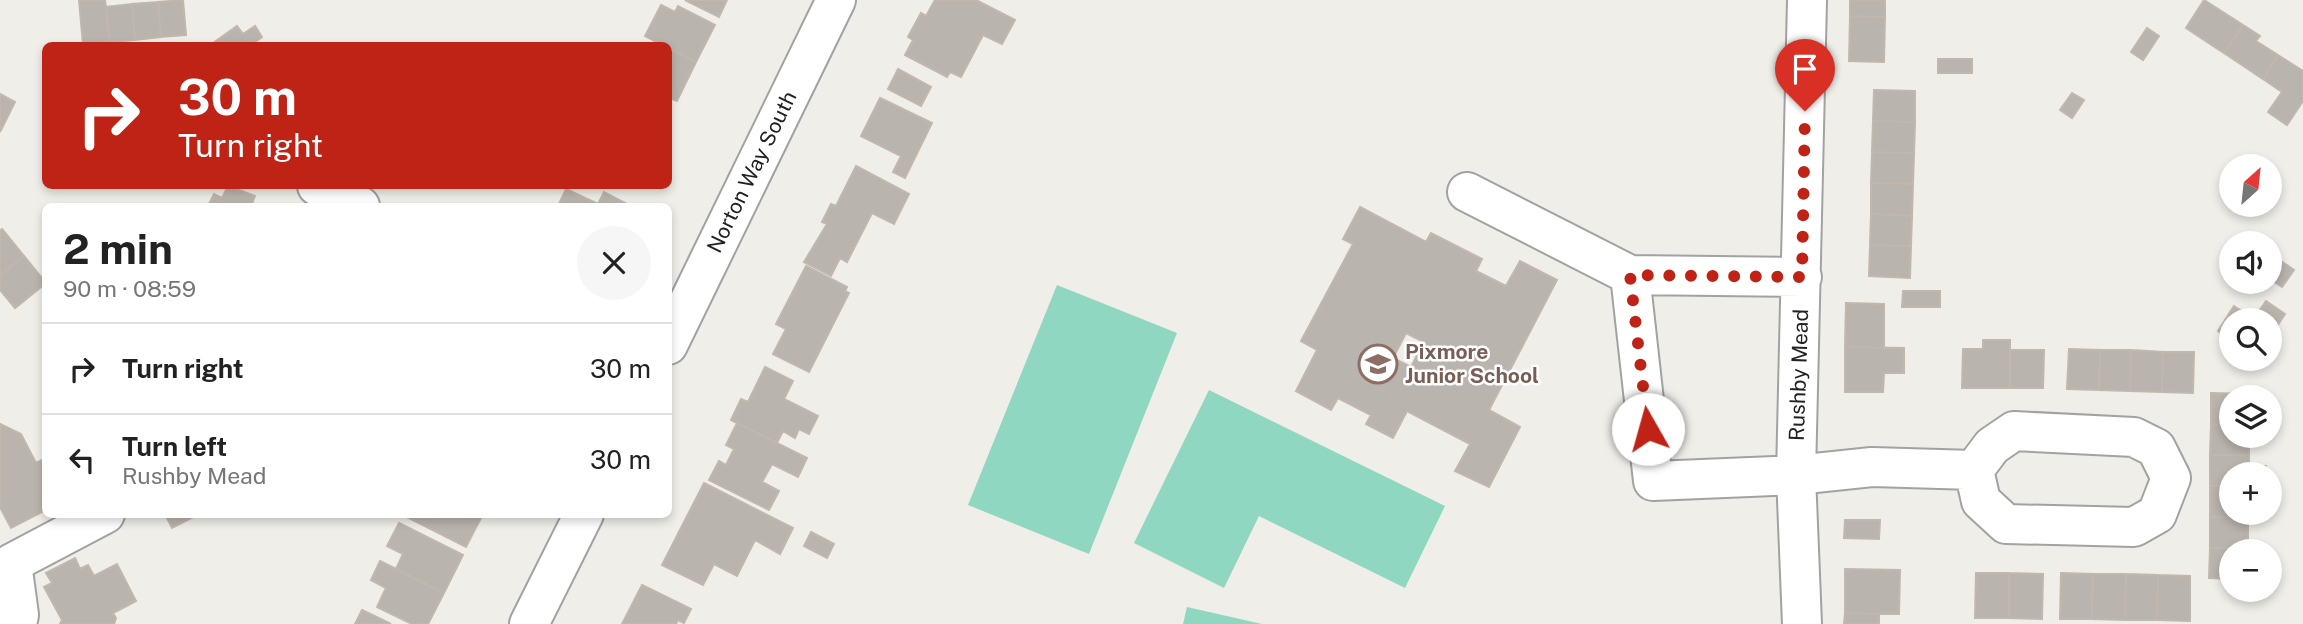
<!DOCTYPE html>
<html lang="en">
<head>
<meta charset="utf-8">
<style>
  body { margin:0; font-family:"Public Sans",sans-serif; background:#f6f6f6; color:#222; height:100vh; display:flex; flex-direction:column; font-size:26px; white-space:nowrap }
  * { box-sizing:border-box; margin:0 }
  p { font-size:23px; color:#767676 }
  .icon { flex:none; width:38px; height:38px; fill:none; stroke:currentColor; stroke-width:2; stroke-linecap:round; stroke-linejoin:round }
  .map { position:relative; flex:1; overflow:hidden }
  .sheet { position:absolute; left:42px; top:203px; width:630px; height:315px; display:flex; flex-direction:column; background:#fff; border-radius:10px; box-shadow:0 4px 10px #0003 }
  .sheet>* { flex:none }
  .guide { position:absolute; left:42px; top:42px; width:630px; height:147px; border-radius:10px; box-shadow:0 4px 10px #0003; background:#be2315; color:#fff; overflow:hidden }
  .needle { width:46px; rotate:27deg }
  .fabs { position:absolute; left:2219px; top:154px; display:grid; gap:14px }
  .fabs a { display:grid; place-items:center; width:63px; height:63px; border-radius:50%; background:#fff; box-shadow:0 4px 10px #0003; font-size:35px }
  .pin { position:absolute; display:grid; place-items:center; width:60px; height:60px; color:#fff; margin:-72px -30px; border-radius:50% 50% 50% 0; rotate:-45deg; box-shadow:0 0 7px #0007 }
  .pin .icon { rotate:45deg }
  .me { position:absolute; width:77px; margin:-38px; rotate:353deg; stroke-linejoin:round; filter:drop-shadow(0 0 5px #0008) }
  .turn { display:flex; align-items:center; gap:24px; height:147px; padding:0 21px; font-size:32px }
  .turn .icon { width:91px; height:91px; stroke-width:2.5 }
  .turn b { display:block; font-size:49px; line-height:60px }
  .round { display:grid; place-items:center; flex:none; width:74px; height:74px; border-radius:37px; background:#f6f6f6 }
  .summary { display:flex; align-items:center; justify-content:space-between; height:119px; padding:0 21px }
  h1 { font-size:42px; font-weight:700; line-height:52px }
  ul { padding:0; list-style:none }
  li { display:flex; align-items:center; gap:21px; height:91px; padding:0 21px; border-top:2px solid #e0e0e0 }
  li div { flex:1 }
  li b { display:block; font-size:26px }
  li em { font-style:normal }
  .map>svg:first-child { display:block }
  .pitch { fill:#8fd7c1 }
  .building { fill:#bab4ae; stroke:#c1b7ac; stroke-width:2; fill-rule:evenodd }
  .lines { fill:none; stroke-linecap:round; stroke-linejoin:round }
  .minor-casing { stroke:#a2a2a2; stroke-width:42 }
  .minor { stroke:#fff; stroke-width:38 }
  .route { stroke:#be2315; stroke-width:12; stroke-dasharray:0 21.6 }
  .labels { text-anchor:middle; stroke-width:5; stroke-linejoin:round; paint-order:stroke }
  .street-label { font-size:21px; fill:#212121; stroke:#fff }
  .education-label { font-size:21px; font-weight:bold; fill:#785e54; stroke:#fff; text-anchor:start }
</style>
</head>
<body>
<div class="map">
<svg width="2303" height="624" viewBox="0 0 2303 624">
  <rect width="100%" height="100%" fill="#f0eee9"/>
  <!-- pitch -->
  <path class="pitch" d="M1057 285 1177 333 1089 554 968 505Z
    M1209 390 1445 506 1405 588 1259 516 1224 588 1134 543Z
    M1187 607 1262 624H1183Z"/>
  <!-- building -->
  <path class="building" d="M79 0H105L110 42 83 45Z
    M183 0 186 35 161 37 158 2Z
    M685 0H727L719 17Z
    M935 0H976L1015 20 1002 44 983 35 961 77 950 72 947 77 905 55 913 40 908 37 921 13 926 16Z
    M1850 0H1885V17L1850 16Z
    M2204 0 2243 25 2224 53 2186 28Z
    M158 2 161 37 135 40 132 4Z
    M132 4 135 40 110 42 106 7Z
    M661 5 675 12 678 6 715 25 696 62 645 36Z
    M1850 16 1885 17 1884 62 1849 61Z
    M2243 25 2260 36 2256 41 2278 55 2263 79 2224 53Z
    M237 26 243 34 255 26 262 37 250 46H209Z
    M2147 28 2159 36 2143 60 2131 52Z
    M668 48 696 62 677 101 668 97Z
    M2278 55 2303 71V101L2287 125 2268 112 2282 92 2263 79Z
    M1938 59H1972V73H1938Z
    M898 69 931 87 921 106 888 89Z
    M1874 90 1915 91V122L1873 121Z
    M2072 93 2084 100 2072 118 2060 110Z
    M0 94 15 102 0 132Z
    M880 98 932 123 905 178 893 172 901 156 861 136Z
    M1873 121 1915 122 1914 153 1872 152Z
    M1872 152 1914 153 1913 184 1871 183Z
    M856 166 909 194 894 224 872 213 847 262 840 258 831 276 804 262 827 224 822 222 831 204 836 206Z
    M1871 183 1913 184 1912 216 1871 214Z
    M228 186 255 196 251 206H208L214 194 222 198Z
    M566 189 598 204 604 192 627 204 626 206H558Z
    M1360 207 1426 242 1431 233 1482 259 1476 271 1506 286 1520 261 1557 280 1489 410 1520 427 1489 487 1455 471 1470 444 1407 411 1393 438 1366 424 1371 415 1338 398 1331 410 1296 391 1317 350 1301 341 1353 244 1343 239ZM1406 333 1424 342 1411 367 1393 358Z
    M1871 214 1912 216 1911 246 1870 245Z
    M2 229 24 256 0 275V231Z
    M1870 245 1911 246 1910 278 1869 276Z
    M24 256 46 283 15 308 0 290V275Z
    M2278 259 2294 270 2282 287 2270 279V272Z
    M806 266 847 287 845 291 849 293 809 372 773 354 786 329 776 324Z
    M1903 291H1940V307H1902Z
    M2266 301 2285 314 2270 337V320H2253Z
    M1846 303 1884 304V348L1845 347Z
    M2234 306 2254 319 2231 320V341L2218 331Z
    M1983 340H2010V388H1962L1963 349H1983Z
    M1845 347 1904 348V373H1884L1883 392H1845Z
    M2069 349 2100 350 2099 390 2067 389Z
    M2010 350H2044L2043 388H2010Z
    M2100 350H2131L2130 391 2099 390Z
    M2131 350 2163 352 2162 392 2130 391Z
    M2163 352H2194L2193 393 2162 392Z
    M765 367 793 381 784 399 818 416 809 434 799 429 795 438 783 431 777 443 731 420 741 399 748 402Z
    M2211 393 2249 394V397H2231V424H2211Z
    M737 423 807 458 798 477 772 464 762 482 779 491 769 510 709 480 719 461 726 465 734 449 726 445Z
    M0 424 21 434 36 463 46 458V510L11 528 0 507Z
    M2211 424H2231V436H2249V455H2210Z
    M2210 455H2249V466H2266V474H2231V486H2210Z
    M704 483 793 528 780 554 755 540 737 576 714 564 703 585 662 565Z
    M2210 486H2231V513H2248V517H2210Z
    M165 514H199L172 528Z
    M401 514H483L466 547Z
    M2210 517H2248V548H2210Z
    M1845 520H1880L1879 539 1844 538Z
    M399 523 463 555 444 593 396 569 403 554 387 546Z
    M811 532 834 544 827 558 804 546Z
    M2210 548H2248V551H2231V579L2209 578Z
    M75 558 80 569 88 565 94 576 117 564 136 601 113 613 116 618 114 624H60L62 620 44 587 52 583 46 573Z
    M380 561 444 593 428 624H412L377 607 386 588 371 580Z
    M1845 569 1900 570 1899 614 1845 613Z
    M1976 573H2009V618H1975Z
    M2009 573 2043 574 2042 619 2009 618Z
    M2061 573 2093 574 2092 619H2060Z
    M2093 574H2126L2125 620 2092 619Z
    M2126 574 2158 575 2157 620H2125Z
    M2158 575 2190 576V621L2157 620Z
    M642 585 691 609 684 623 678 620 676 624H622Z
    M362 610 391 624H355Z
    M1845 613 1879 614V624H1844Z"/>
  <g class="lines">
    <defs>
      <path id="minor" d="M317 186 360 206
        M1467 192 1630 275
        M1802 277 1630 275 1653 481 1796 475 1872 467 1974 470
        M668 345 836 0
        M2014 431 2134 437 2156 448 2171 478 2157 514 2134 527 2006 524 1981 501 1974 470 1992 446Z
        M17 624 19 615 12 563 105 514
        M529 624 584 514
        M1802 624 1796 475 1807 0"/>
    </defs>
    <!-- minor casing -->
    <use href="#minor" class="minor-casing"/>
    <!-- minor -->
    <use href="#minor" class="minor"/>
  </g>
  <g class="lines">
    <!-- route -->
    <path class="route" d="M1648 429 1630 275 1802 277 1805 111"/>
  </g>
  <!-- icons -->
  <defs>
    <symbol id="school-ring" viewBox="-11 -11 22 22"><circle r="9.5" fill="#fff" stroke="#8d6e63" stroke-width="1.5"/><path d="M0-5L7-2L0 1L-7-2ZM-4 1L0 2.5L4 1V4Q0 6-4 4Z" fill="#8d6e63"/></symbol>
  </defs>
  <g fill-rule="evenodd">
    <use href="#school-ring" x="1356" y="342" width="44" height="44"/>
  </g>
  <g class="labels">
    <!-- street labels -->
    <g class="street-label">
      <text transform="translate(752 172) rotate(-64)" y="7">Norton Way South</text>
      <text transform="translate(1799 375) rotate(-88)" y="7">Rushby Mead</text>
    </g>
    <!-- education labels -->
    <g class="education-label">
      <text x="1405" y="359">Pixmore<tspan x="1405" dy="24">Junior School</tspan></text>
    </g>
  </g>
</svg>
<div class="fabs">
<a><svg class="needle" viewBox="-14 -14 28 28"><path d="M0-13l5 13h-10z" fill="#e53935"/><path d="M0 13l5-13h-10z" fill="#767676"/></svg></a>
<a><svg class="icon" aria-label="sound" viewBox="0 0 24 24"><path d="M4 9h4l5-4v14l-5-4H4zM17 9q2 3 0 6"/></svg></a>
<a><svg class="icon" aria-label="search" viewBox="0 0 24 24"><circle cx="10" cy="10" r="6"/><path d="M15 15l6 6"/></svg></a>
<a><svg class="icon" aria-label="layers" viewBox="0 0 24 24"><path d="M12 4l9 5-9 5-9-5zM3 14l9 5 9-5"/></svg></a>
<a>+</a>
<a>−</a>
</div>
<div class="pin" style="left:1805px;top:111px;background:#d93025"><svg class="icon" aria-label="arrive" viewBox="0 0 24 24"><path d="M6 21V4h12l-3 4 3 4H6"/></svg></div>
<svg class="me" style="left:1648px;top:429px" viewBox="-20 -20 40 40"><circle r="19" fill="#fff"/><path d="M0-13L10 11 0 6-10 11z" fill="#be2315"/></svg>
<div class="guide">
<div class="turn"><svg class="icon" aria-label="right" viewBox="0 0 24 24"><path d="M7 20v-9h11M14 6l5 5-5 5"/></svg><div><b>30 m</b>Turn right</div></div>
</div>
<section class="sheet">
<div class="summary"><div><h1>2 min</h1><p>90 m · 08:59</p></div><a class="round"><svg class="icon" aria-label="close" viewBox="0 0 24 24"><path d="M6 6l12 12M18 6L6 18"/></svg></a></div>
<ul>
<li><svg class="icon" aria-label="right" viewBox="0 0 24 24"><path d="M7 20v-9h11M14 6l5 5-5 5"/></svg><div><b>Turn right</b></div><em>30 m</em></li>
<li><svg class="icon" aria-label="left" viewBox="0 0 24 24"><path d="M17 20v-9H6M10 6l-5 5 5 5"/></svg><div><b>Turn left</b><p>Rushby Mead</p></div><em>30 m</em></li>
</ul>
</section>
</div>
</body>
</html>
